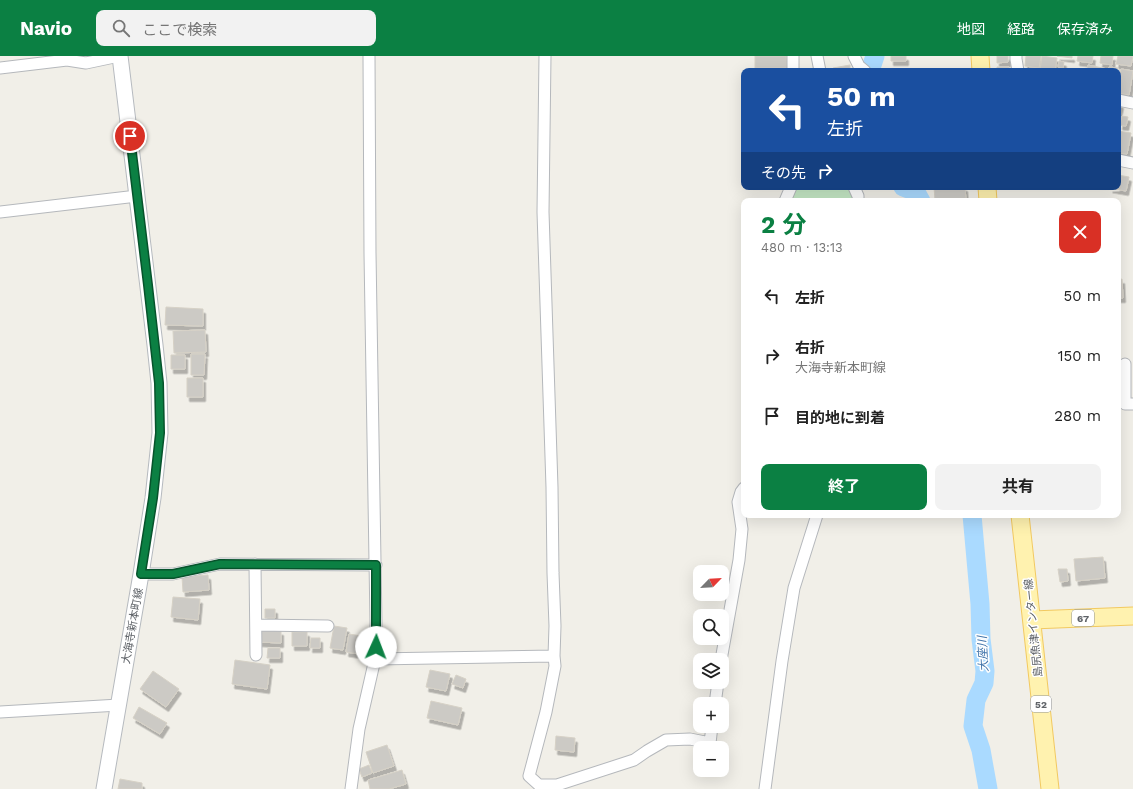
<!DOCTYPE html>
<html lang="ja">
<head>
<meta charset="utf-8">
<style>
  body { margin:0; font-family:"Work Sans","Noto Sans JP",sans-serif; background:#f2f2f2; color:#222; height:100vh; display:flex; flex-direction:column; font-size:15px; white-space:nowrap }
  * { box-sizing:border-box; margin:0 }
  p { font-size:13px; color:#767676 }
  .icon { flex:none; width:22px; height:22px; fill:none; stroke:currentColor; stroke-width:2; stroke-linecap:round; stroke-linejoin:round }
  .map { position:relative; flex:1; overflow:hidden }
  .details { position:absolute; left:741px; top:142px; width:380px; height:320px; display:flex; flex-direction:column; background:#fff; border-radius:8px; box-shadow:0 4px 16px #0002 }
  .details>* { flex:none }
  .hud { position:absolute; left:741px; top:12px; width:380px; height:122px; border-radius:8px; box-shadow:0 4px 16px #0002; background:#1a4fa0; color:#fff; overflow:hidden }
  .needle { width:26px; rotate:65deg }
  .tools { position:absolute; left:693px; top:509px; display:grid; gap:8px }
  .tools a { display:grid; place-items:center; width:36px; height:36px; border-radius:8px; background:#fff; box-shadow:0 4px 16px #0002; font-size:20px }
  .pin { position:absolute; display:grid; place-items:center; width:34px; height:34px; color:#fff; margin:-17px; border:2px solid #fff; border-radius:50%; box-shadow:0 1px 4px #0007 }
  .me { position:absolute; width:44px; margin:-22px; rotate:2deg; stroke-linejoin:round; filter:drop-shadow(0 0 3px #0008) }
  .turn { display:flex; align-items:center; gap:14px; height:84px; padding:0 20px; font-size:18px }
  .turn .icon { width:52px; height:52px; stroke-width:2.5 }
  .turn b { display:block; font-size:28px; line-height:34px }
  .then { display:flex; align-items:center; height:38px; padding:0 20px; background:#0003; gap:8px; font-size:15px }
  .round { display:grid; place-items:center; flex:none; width:42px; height:42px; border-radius:8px; background:#f2f2f2 }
  .overview { display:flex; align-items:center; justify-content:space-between; height:68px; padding:0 20px }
  h1 { font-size:24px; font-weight:700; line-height:30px; color:#0b8043 }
  .cta { display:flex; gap:8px; margin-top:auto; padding:8px 20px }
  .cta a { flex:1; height:46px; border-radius:8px; background:#0b8043; color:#fff; font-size:16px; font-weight:700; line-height:46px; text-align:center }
  .cta a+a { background:#f2f2f2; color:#222 }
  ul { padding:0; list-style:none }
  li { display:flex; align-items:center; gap:12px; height:60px; padding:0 20px }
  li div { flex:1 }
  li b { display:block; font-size:15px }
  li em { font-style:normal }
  header { display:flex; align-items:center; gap:24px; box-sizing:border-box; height:56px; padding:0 20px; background:#0b8043; color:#fff }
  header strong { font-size:19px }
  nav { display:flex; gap:22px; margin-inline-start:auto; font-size:14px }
  .search { width:280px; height:36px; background:#f2f2f2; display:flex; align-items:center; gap:10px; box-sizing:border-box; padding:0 14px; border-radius:8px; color:#767676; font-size:15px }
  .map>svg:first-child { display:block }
  .green { fill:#c5e8c5 }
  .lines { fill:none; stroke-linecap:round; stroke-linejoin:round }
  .river { stroke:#aadaff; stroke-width:19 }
  .building { fill:#cccac5; stroke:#d6d1c6; filter:url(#shadow) }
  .street-casing { stroke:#b5b8bc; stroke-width:13 }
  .secondary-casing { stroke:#b6babf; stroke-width:17 }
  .primary-casing { stroke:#f2c960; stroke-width:19 }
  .street { stroke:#fff; stroke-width:11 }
  .secondary { stroke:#fff; stroke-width:15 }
  .primary { stroke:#fff2af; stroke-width:17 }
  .route-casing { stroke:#07532c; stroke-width:10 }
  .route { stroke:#0b8043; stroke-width:7 }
  .labels { text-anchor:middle; stroke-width:3; stroke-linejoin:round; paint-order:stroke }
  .shield { fill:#fff; stroke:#8f9295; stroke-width:1 }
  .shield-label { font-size:10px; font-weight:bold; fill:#5f6368 }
  .street-label { font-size:11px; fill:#5f6368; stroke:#fff }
  .water-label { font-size:12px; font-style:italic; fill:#4174aa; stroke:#fff }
</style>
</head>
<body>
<header>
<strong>Navio</strong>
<div class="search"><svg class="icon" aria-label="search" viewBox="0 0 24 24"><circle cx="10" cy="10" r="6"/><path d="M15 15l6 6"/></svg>ここで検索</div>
<nav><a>地図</a><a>経路</a><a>保存済み</a></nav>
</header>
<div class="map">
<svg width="1133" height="733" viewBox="0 0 1133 733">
  <defs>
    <filter id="shadow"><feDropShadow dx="2.5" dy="4.5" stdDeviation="0" flood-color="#0004"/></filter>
  </defs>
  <rect width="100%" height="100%" fill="#f1efe8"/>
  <!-- green -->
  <path class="green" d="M794 131H849L855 145H790Z"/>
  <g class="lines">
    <!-- river -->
    <path class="river" d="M870 15 875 0
      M903 131 916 136 921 145
      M972 459 980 548 981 583 985 615 984 627 976 644 973 670 981 694 988 733"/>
  </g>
  <!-- building -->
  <path class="building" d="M755 0H786L787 12H755Z
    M891 0H906V5H891Z
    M997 0H1008V6L997 7Z
    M1026 0H1041L1039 12 1025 10Z
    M1042 0 1057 2 1055 15H1040Z
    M1057 0H1072V2Z
    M1078 0H1093L1092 7 1077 5Z
    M1101 0H1113L1112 9 1100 7Z
    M1118 0H1133L1131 10 1116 8Z
    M1059 5 1064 6 1063 12 1058 11Z
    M850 9V15H834L833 12Z
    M1088 9 1107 13 1106 15H1087Z
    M997 11H1009V15H997Z
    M1109 11 1118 12V15H1109Z
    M1121 13 1133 15 1129 39 1118 37Z
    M1118 47 1121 48 1118 62Z
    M1122 60 1128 61 1126 70 1120 69Z
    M1118 75 1131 77 1127 98 1118 97Z
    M1118 119 1129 121 1126 135 1110 132 1118 131Z
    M934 131H965L966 145H935Z
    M1122 223 1123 242H1118V224Z
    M166 251 203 253V270L165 269Z
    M205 274 206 296 174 297 173 275Z
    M191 298H205L204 319H191Z
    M171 299H185V313H171Z
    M187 322H203V341H187Z
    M1103 501 1105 522 1076 525 1074 503Z
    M1058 513H1067L1068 525 1060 526Z
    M208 519 209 534 183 536 182 521Z
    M173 541 200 543 198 564 171 561Z
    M265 553H275V562H265Z
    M334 570 347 572 343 594 330 592Z
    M260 574 281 575V587L259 586Z
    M292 576H307V590H292Z
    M349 578 368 581 365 599 346 596Z
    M311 582H320V592H310Z
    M268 592H280V602H267Z
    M235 604 270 609 267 633 232 628Z
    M430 614 450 618 446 635 426 631Z
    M153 615 179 633 166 651 140 633Z
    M456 619 466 623 463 632 452 628Z
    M431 645 462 652 458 669 427 662Z
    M139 651 167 667 160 678 133 662Z
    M556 680 575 682 574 696 555 694Z
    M387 689 394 710 373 717 366 696Z
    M369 709 372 717 362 721 359 713Z
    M402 714 406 728 389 733H370L368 724Z
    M120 723 142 727V733H118Z"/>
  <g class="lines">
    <defs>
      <path id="street" d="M545 0 543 156 552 431 553 517 555 570 554 600 555 610 546 656 529 720 539 729H557L634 704 647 695 666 684 690 683 710 687 712 670
        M793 0V15
        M817 0 820 15
        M854 0 859 10 865 15
        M1016 0V3L1018 15
        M0 12 67 4 86 7 119 0
        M1118 44 1133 47
        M1118 104 1133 107
        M854 131 858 140V145
        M785 145 791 131
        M0 156 137 140
        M1125 308V348H1133
        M255 508 256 599
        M141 518H173L220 508 376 509
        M256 569 328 570
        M375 603 554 600
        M721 604 739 504 742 473 738 446 741 436 744 432
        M715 648 718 626
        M0 656 119 649
        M351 733 359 673 375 603 376 567 370 197 369 0
        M765 733 782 605 794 532 817 459"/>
      <path id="secondary" d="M104 733 141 518 153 442 160 377 159 327 155 289 120 0"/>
      <path id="primary" d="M980 0 981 15
        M987 131 988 145
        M1020 459 1050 733
        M1032 564 1133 560"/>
    </defs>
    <!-- street casing -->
    <use href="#street" class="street-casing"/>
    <!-- secondary casing -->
    <use href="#secondary" class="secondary-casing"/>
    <!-- primary casing -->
    <use href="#primary" class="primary-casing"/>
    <!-- street -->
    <use href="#street" class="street"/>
    <!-- secondary -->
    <use href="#secondary" class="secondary"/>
    <!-- primary -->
    <use href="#primary" class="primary"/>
  </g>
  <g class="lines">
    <defs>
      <path id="route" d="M130 80 148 229 159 327 160 377 153 442 141 518H173L220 508 376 509V591"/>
    </defs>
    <!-- route casing -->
    <use href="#route" class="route-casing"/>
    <!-- route -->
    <use href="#route" class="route"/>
  </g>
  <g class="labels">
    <!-- shield labels -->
    <g class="shield">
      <rect x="1072" y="554" width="22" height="16" rx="3"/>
      <rect x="1031" y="640" width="20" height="16" rx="3"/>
    </g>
    <g class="shield-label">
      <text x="1083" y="566">67</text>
      <text x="1041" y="652">52</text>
    </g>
    <!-- street labels -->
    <g class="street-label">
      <text transform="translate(132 570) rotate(-80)" y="4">大海寺新本町線</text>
      <text transform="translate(1033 572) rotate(-96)" y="4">島尻魚津インター線</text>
    </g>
    <!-- water labels -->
    <g class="water-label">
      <text transform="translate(983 598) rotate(-93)" y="4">大座川</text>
    </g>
  </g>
</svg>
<div class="tools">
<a><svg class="needle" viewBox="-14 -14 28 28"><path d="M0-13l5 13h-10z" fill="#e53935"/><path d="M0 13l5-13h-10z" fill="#767676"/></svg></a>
<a><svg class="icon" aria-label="search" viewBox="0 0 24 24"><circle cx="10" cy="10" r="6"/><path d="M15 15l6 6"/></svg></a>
<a><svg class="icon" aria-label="layers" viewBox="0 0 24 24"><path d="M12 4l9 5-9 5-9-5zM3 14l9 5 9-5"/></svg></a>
<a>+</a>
<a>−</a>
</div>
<div class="pin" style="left:130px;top:80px;background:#d93025"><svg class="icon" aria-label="arrive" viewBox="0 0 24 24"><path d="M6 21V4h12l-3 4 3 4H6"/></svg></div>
<svg class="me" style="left:376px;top:591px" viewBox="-20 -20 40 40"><circle r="19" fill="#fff"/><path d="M0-13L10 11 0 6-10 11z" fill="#0b8043"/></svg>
<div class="hud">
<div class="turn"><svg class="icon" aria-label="left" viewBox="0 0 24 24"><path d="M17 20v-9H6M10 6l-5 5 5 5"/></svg><div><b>50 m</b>左折</div></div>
<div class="then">その先<svg class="icon" aria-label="right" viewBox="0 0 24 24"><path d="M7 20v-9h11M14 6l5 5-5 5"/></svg></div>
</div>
<section class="details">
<div class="overview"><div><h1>2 分</h1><p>480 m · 13:13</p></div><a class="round" style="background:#d93025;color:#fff"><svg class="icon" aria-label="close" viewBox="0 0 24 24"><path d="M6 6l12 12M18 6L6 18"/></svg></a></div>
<ul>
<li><svg class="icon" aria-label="left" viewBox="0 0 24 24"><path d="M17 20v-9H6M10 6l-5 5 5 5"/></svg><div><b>左折</b></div><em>50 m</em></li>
<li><svg class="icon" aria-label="right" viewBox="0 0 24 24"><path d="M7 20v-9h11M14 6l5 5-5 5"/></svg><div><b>右折</b><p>大海寺新本町線</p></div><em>150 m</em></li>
<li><svg class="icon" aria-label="arrive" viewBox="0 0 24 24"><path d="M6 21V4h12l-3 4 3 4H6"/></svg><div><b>目的地に到着</b></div><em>280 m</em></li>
</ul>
<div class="cta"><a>終了</a><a>共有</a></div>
</section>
</div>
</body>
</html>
